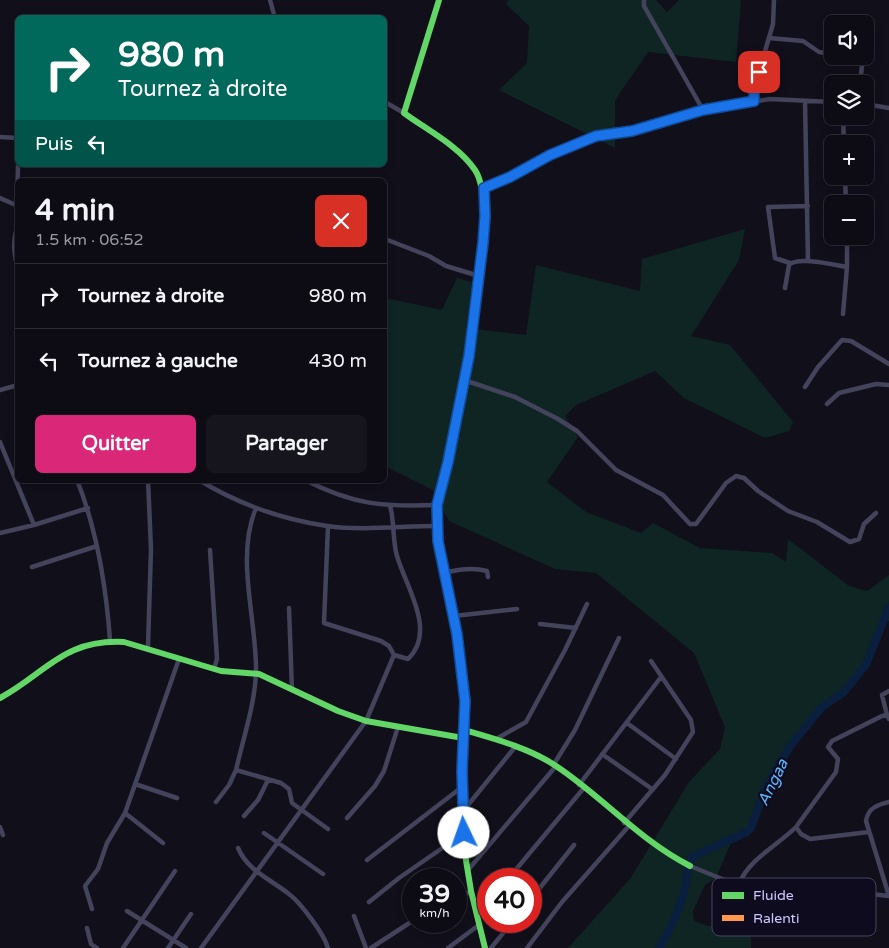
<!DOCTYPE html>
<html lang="fr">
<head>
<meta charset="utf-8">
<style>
  body { margin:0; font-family:"Varela Round",sans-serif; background:#16141d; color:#f1f3f6; height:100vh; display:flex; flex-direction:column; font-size:19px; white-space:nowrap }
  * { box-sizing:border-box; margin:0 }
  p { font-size:16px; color:#9a9ba0 }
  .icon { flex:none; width:28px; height:28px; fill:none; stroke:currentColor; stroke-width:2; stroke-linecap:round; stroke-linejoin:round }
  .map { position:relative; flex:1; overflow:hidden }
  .panel { position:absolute; left:15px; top:178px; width:372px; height:305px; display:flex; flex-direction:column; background:#0d0b14; border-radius:8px; box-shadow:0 2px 8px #0003,0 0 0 1px #2d2b34 }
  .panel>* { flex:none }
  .guide { position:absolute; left:15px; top:15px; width:372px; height:152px; border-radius:8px; box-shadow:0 2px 8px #0003,0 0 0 1px #2d2b34; background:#00695c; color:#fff; overflow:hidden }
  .fabs { position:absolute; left:824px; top:15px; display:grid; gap:10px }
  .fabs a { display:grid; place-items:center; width:50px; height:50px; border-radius:8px; background:#0d0b14; box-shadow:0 2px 8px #0003,0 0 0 1px #2d2b34; font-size:25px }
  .speed { position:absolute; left:402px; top:868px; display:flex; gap:10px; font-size:25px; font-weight:700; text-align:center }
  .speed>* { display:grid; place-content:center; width:65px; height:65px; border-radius:50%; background:#0d0b14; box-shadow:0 2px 8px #0003,0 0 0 1px #2d2b34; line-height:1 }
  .speed small { font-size:12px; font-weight:400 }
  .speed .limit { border:8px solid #d22; background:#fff; color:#111 }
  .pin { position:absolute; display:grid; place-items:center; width:42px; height:42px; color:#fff; margin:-21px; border-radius:10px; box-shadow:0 2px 8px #0006 }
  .me { position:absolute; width:55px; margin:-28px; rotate:357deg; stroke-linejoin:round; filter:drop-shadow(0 0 4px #0008) }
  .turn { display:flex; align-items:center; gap:18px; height:105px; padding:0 20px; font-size:22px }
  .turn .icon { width:65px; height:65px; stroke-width:2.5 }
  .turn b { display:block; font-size:35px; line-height:42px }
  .then { display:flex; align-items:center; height:48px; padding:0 20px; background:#0003; gap:10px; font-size:19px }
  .round { display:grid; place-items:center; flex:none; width:52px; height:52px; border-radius:8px; background:#16141d }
  .head { display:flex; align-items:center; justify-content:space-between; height:85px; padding:0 20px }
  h1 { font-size:30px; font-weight:800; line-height:38px }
  .primary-button { display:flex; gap:10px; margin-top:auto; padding:10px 20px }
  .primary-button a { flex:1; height:58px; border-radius:8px; background:#db2777; color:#fff; font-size:20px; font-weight:800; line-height:58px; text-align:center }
  .primary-button a+a { background:#16141d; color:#f1f3f6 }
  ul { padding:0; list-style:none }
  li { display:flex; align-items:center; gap:15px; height:65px; padding:0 20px; border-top:1px solid #2d2b34 }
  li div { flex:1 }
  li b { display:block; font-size:19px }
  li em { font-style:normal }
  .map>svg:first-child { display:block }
  .green { fill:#0e2524 }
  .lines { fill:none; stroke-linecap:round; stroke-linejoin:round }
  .river { stroke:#0a1e3d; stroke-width:8 }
  .street { stroke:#43445b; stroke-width:4.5 }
  .fast { stroke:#63d668; stroke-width:6 }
  .slow { stroke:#ff974d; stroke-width:6 }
  .route-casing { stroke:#114b97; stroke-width:12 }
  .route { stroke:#1a73e8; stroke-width:9 }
  .labels { text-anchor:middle; stroke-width:4.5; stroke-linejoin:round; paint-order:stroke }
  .water-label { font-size:16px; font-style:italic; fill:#57b9ff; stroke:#0e0b1e }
  .key { fill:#0e0b1e; stroke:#474462; stroke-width:1 }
  .key-label { font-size:14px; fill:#ccc9ff }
</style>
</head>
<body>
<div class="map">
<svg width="889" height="948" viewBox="0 0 889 948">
  <rect width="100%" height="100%" fill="#110f1a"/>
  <!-- green -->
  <path class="green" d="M508 0H656L667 12 679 0H741L736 62 648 52 615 100V148L499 90 527 63 529 26 506 4Z
    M745 229 739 260 691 336 730 345 793 422 789 431 765 438 684 398 655 371 576 405 565 416 578 437 547 482 586 512 641 533 653 523 700 548 772 553 786 562 788 539 849 586 867 591 889 575V621L882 622 866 665 843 693 822 707 791 745 767 784 751 828 733 838 716 878 705 885 693 911 694 921 708 926 744 927 751 935V948H568L630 879 689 782 720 749 725 727 694 653 596 573 555 569 449 521 433 490 385 466V298L442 310 457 278 472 282 466 328 526 335 536 265 640 291 642 259Z"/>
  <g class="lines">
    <!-- river -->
    <path class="river" d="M659 948C669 931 681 906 685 887 688 876 686 866 692 857L747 832 751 828 767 784 791 745 822 707 843 693 866 665 889 607"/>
    <!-- street -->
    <path class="street" d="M270 0 275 18
      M644 0V6L703 110
      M769 38 803 41 819 52 832 54
      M865 41 868 19
      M843 56 863 60
      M860 84 863 56
      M754 101V89L773 24 774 0
      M805 101 808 261
      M385 102 404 113
      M865 104 889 108
      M843 116 844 144
      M0 137 18 138
      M845 176 846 204
      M483 188 511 177 550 155 596 137 642 129 703 110 770 99 832 102
      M0 198 18 206
      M17 206 18 165
      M18 225C12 241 14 254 18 270
      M385 239 429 256 446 266 479 276
      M790 263 775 258 768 207 808 206
      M785 288 789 265C798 256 834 265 847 267
      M843 314 847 267V236
      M464 380 515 397 558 419 577 431 616 470 663 495 690 524H696L726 483 736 476 744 478 758 491 788 511 817 522 850 542 859 539 864 524 876 513
      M805 387 818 367 842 340 851 341 889 364
      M0 390 18 385
      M827 404 839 393 876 384 889 385
      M0 442 34 525
      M77 480C97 530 106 586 110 640
      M199 480C238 504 281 519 327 526 363 531 401 526 437 526
      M305 480C354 505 383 507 437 505
      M328 526 324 623 381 641 389 646 394 655 408 659C437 631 406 587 397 556 392 539 395 523 390 506
      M0 533 34 525 88 508
      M210 550 217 659 214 669
      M32 567 97 546
      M445 573C459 569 472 567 487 571L488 577
      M289 608 292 690
      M454 616 517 609
      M540 624 576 628
      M148 646 151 549 148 480
      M887 715 882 695 889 691
      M627 723 676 759
      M496 739 526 722 565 650 587 604
      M602 754 652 789
      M554 764 575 730 619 638
      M236 770 281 783 289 789 292 803 328 829
      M135 784 177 798
      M579 785 661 677
      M216 802 229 785 236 770C243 739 255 704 256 672 257 620 235 558 256 508
      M464 810 515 747
      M125 813 163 843
      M244 816 258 800 268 780
      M347 818 375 786 384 771 398 727
      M624 823 665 775 693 732 691 720 651 661
      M0 827 3 835
      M869 832 810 839 801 834 796 827 836 772 838 759 828 747 832 741 882 716 887 715 889 719
      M264 833 323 874
      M238 848C248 871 270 879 289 894 301 903 324 934 328 948
      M367 860 462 787
      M690 866 732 883 782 884 889 896
      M468 870 556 766
      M508 879 583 789
      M739 884C749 859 778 845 796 827
      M889 896 866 821C868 808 877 805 889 802
      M531 899 574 845
      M456 900 471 891
      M369 902 399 878 464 833
      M92 909 85 886 98 869 107 843 125 813 179 659
      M127 911 186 948
      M354 916 366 948
      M477 917 489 902
      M776 917 798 912 840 893
      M416 921 425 924 428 921
      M87 928 91 944 97 948
      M123 948 175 871
      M168 948 191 914
      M201 948 366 721 394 655
      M371 948 414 920
      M448 948 479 925
      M491 948 513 921
      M527 948 562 902 628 827"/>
    <!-- fast -->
    <path class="fast" d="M439 0 404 113C427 130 459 146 475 170 500 207 465 374 456 421
      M463 686 465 701 462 771 465 854 471 891 485 948
      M0 698C47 672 64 639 124 642L221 671 259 674 338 711 366 721 463 738
      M464 730C495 739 529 748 556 766 603 797 639 840 690 866"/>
    <!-- slow -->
    <path class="slow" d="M456 421 437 505 439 541 457 633 463 686"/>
  </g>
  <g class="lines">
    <defs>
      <path id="route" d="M464 833 462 771 465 701 457 634 438 541 437 505 448 462 469 356 483 243 485 216 484 188 510 177 550 155 596 136 632 131 703 110 754 101V89L759 72"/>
    </defs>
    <!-- route casing -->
    <use href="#route" class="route-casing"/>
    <!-- route -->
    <use href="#route" class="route"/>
  </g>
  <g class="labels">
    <!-- water labels -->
    <g class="water-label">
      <text transform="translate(772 782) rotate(-64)" y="6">Angaa</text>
    </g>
  </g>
  <!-- legend -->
  <rect x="712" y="878" width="164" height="58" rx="8" class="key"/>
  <rect x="722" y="892" width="22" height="7" fill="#63d668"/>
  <rect x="722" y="915" width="22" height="6" fill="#ff974d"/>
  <g class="key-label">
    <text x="753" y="900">Fluide</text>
    <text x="753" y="923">Ralenti</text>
  </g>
</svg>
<div class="fabs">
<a><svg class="icon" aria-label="sound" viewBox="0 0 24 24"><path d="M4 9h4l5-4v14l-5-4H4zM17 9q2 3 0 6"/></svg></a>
<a><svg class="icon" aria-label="layers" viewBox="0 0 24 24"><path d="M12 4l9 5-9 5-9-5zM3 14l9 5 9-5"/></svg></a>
<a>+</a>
<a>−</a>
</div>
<div class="speed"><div>39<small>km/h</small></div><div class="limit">40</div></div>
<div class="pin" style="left:759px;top:72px;background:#d93025"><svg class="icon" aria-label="arrive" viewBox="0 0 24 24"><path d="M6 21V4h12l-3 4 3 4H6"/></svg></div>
<svg class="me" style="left:464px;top:833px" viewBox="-20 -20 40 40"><circle r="19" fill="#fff"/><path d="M0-13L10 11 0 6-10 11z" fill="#1a73e8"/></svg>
<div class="guide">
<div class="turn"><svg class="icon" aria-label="right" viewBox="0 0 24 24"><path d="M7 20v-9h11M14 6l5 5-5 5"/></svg><div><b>980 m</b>Tournez à droite</div></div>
<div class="then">Puis<svg class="icon" aria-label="left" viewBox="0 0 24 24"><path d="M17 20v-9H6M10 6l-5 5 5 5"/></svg></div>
</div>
<section class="panel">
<div class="head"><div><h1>4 min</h1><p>1.5 km · 06:52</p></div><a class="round" style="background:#d93025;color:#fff"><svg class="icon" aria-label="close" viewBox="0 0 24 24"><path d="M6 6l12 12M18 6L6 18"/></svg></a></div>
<ul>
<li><svg class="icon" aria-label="right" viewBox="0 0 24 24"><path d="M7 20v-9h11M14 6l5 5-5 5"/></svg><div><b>Tournez à droite</b></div><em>980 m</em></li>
<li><svg class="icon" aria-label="left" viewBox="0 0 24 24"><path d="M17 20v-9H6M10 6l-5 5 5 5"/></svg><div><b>Tournez à gauche</b></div><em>430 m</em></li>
</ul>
<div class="primary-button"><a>Quitter</a><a>Partager</a></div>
</section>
</div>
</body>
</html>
